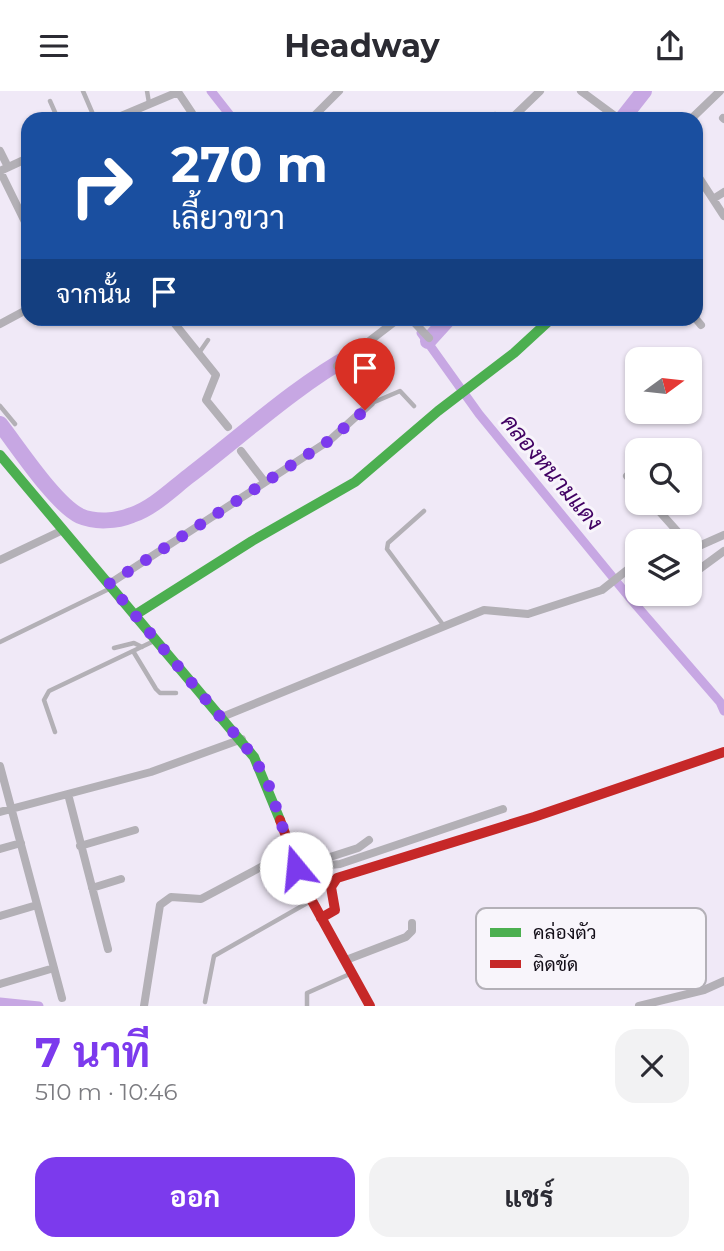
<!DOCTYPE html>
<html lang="th">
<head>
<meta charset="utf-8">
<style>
  body { margin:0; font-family:Montserrat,Sarabun,sans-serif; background:#f2f2f3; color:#2b2b33; height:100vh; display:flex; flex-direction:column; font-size:26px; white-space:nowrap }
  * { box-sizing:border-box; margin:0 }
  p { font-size:23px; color:#7c7c81 }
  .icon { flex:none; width:38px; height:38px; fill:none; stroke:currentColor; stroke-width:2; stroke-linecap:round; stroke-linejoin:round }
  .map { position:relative; height:915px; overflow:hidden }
  .panel { display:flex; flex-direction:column; background:#fff; flex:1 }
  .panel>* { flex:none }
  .top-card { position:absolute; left:21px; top:21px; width:682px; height:214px; border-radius:21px; box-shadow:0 2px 5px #0004; background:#1a4fa0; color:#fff; overflow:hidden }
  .needle { width:46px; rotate:75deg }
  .controls { position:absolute; left:625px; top:256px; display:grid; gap:14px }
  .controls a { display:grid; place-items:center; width:77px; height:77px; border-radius:14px; background:#fff; box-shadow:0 2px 5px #0004; font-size:35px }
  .pin { position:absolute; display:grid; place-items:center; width:60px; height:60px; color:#fff; margin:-72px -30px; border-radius:50% 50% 50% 0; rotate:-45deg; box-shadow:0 0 7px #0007 }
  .pin .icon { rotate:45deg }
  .me { position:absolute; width:77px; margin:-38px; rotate:343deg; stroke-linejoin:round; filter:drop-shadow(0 0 5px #0008) }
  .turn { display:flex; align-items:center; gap:24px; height:147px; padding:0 35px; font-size:32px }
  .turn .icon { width:91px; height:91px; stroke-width:2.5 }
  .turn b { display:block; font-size:49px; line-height:60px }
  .then { display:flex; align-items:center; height:66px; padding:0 35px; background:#0003; gap:14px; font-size:26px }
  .round { display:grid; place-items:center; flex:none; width:74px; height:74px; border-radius:21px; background:#f2f2f3 }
  .head { display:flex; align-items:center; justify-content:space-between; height:119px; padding:0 35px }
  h1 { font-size:42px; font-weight:700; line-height:52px; color:#7c3aed }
  .primary-button { display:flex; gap:14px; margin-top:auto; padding:14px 35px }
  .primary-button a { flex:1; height:80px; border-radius:21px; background:#7c3aed; color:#fff; font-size:28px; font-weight:700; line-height:80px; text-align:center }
  .primary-button a+a { background:#f2f2f3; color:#2b2b33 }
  header { display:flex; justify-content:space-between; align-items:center; height:91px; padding:0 35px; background:#fff; font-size:32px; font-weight:700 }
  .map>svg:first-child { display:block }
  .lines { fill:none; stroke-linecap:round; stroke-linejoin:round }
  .canal { stroke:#c7a7e3; stroke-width:9 }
  .river { stroke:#c7a7e3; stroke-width:16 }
  .lane { stroke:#b3b0b6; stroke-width:4.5 }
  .street { stroke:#b3b0b6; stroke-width:8 }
  .fast { stroke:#4caf50; stroke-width:10 }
  .jam { stroke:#c62828; stroke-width:10 }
  .route { stroke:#7c3aed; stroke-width:12; stroke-dasharray:0 21.6 }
  .labels { text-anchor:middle; stroke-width:6; stroke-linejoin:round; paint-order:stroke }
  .water-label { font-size:23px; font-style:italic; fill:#410163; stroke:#f8f5fb }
  .key { fill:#f8f5fb; stroke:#b3b0b7; stroke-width:2 }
  .key-label { font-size:19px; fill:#130e18 }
</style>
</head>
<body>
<header><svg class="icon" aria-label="menu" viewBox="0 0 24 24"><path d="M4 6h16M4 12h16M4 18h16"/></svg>Headway<svg class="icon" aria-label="share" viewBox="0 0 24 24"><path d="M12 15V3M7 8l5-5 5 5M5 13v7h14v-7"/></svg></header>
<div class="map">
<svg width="724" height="915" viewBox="0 0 724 915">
  <rect width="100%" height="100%" fill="#f0e9f7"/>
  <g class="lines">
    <!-- canal -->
    <path class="canal" d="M211 0 233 28
      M421 242 479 323 629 506 720 611 724 620
      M0 911 39 915"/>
    <!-- river -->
    <path class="river" d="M622 28 644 0
      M428 250 448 228
      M0 333C18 356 55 413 80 425 96 432 117 430 132 424 153 417 172 398 189 385 240 346 297 294 352 264"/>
    <!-- lane -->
    <path class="lane" d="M83 0 95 28
      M147 0 149 12
      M50 10 58 28
      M447 26 449 28
      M494 28 495 23
      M199 262 208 249
      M372 312 400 300 414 315
      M0 315 15 333
      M424 420 388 452 387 458 444 535
      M0 551 109 498
      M114 557 134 552 142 556
      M133 560 156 598 160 602H176
      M55 641 44 609 49 600 154 550
      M205 911 214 865 309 811
      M307 915V902L352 882"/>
    <!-- street -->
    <path class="street" d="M581 0 619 28
      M723 27 724 28
      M114 28 178 1 192 22V28
      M311 28 339 0
      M511 28 540 0
      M691 28 720 0
      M0 60 8 76
      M0 80 28 137
      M0 80 28 67
      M696 82 724 125
      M713 108 724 101
      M93 228 95 230
      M171 228 216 284 206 309 228 336
      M411 228 429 247
      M696 228 701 234
      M0 233 28 218
      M337 275 398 228
      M241 360 264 390
      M627 385 637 396
      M651 411 685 449 699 453
      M690 459 724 444
      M0 469 63 439
      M690 485 724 460
      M109 493 330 349 371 312 374 281
      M657 502H665
      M222 626 484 519 528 523 602 499 631 476 637 479
      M0 675 62 907
      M68 703 108 858
      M0 721 151 681 242 648
      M80 755 135 739
      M0 758 21 752
      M326 768 330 774 340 773 503 718
      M296 777 358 757 369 749
      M92 797 121 788
      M0 825 37 814
      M346 869 406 846 412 840V832
      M0 893 54 877
      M144 915 160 814 171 806 201 808 291 760
      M639 915 704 899 724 890"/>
    <!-- fast -->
    <path class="fast" d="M0 364 254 666 280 729
      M135 524 252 450 355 391 438 320 514 262 551 228"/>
    <!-- jam -->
    <path class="jam" d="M280 729 306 799 370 915
      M321 827 335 819 331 796 337 787 534 726 724 661"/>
  </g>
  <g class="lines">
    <!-- route -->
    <path class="route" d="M296 777 269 695 254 666 109 493 330 349 365 319"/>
  </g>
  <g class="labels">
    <!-- water labels -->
    <g class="water-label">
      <text transform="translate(552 381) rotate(50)" y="8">คลองหนามแดง</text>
    </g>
  </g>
  <!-- legend -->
  <rect x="476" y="817" width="230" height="81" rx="10" class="key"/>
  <rect x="490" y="837" width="31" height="9" fill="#4caf50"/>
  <rect x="490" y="869" width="31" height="8" fill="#c62828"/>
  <g class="key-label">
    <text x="533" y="848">คล่องตัว</text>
    <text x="533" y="880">ติดขัด</text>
  </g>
</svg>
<div class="controls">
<a><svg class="needle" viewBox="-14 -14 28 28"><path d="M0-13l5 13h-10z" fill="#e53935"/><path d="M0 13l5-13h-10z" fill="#7c7c81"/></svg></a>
<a><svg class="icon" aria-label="search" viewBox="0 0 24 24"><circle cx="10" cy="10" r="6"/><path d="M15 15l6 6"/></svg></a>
<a><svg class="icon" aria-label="layers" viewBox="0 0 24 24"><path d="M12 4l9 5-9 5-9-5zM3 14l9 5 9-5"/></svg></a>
</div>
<div class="pin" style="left:365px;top:319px;background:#d93025"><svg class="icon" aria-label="arrive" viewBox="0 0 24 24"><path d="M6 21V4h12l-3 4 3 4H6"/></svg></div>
<svg class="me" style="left:296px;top:777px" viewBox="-20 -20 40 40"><circle r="19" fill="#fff"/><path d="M0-13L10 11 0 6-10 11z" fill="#7c3aed"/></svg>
<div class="top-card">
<div class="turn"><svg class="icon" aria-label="right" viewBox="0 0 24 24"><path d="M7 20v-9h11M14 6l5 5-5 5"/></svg><div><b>270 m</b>เลี้ยวขวา</div></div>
<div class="then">จากนั้น<svg class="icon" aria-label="arrive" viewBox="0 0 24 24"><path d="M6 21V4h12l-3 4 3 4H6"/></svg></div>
</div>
</div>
<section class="panel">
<div class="head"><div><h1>7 นาที</h1><p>510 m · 10:46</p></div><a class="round"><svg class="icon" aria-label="close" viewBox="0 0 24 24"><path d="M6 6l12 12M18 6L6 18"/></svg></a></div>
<div class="primary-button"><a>ออก</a><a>แชร์</a></div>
</section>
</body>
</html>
